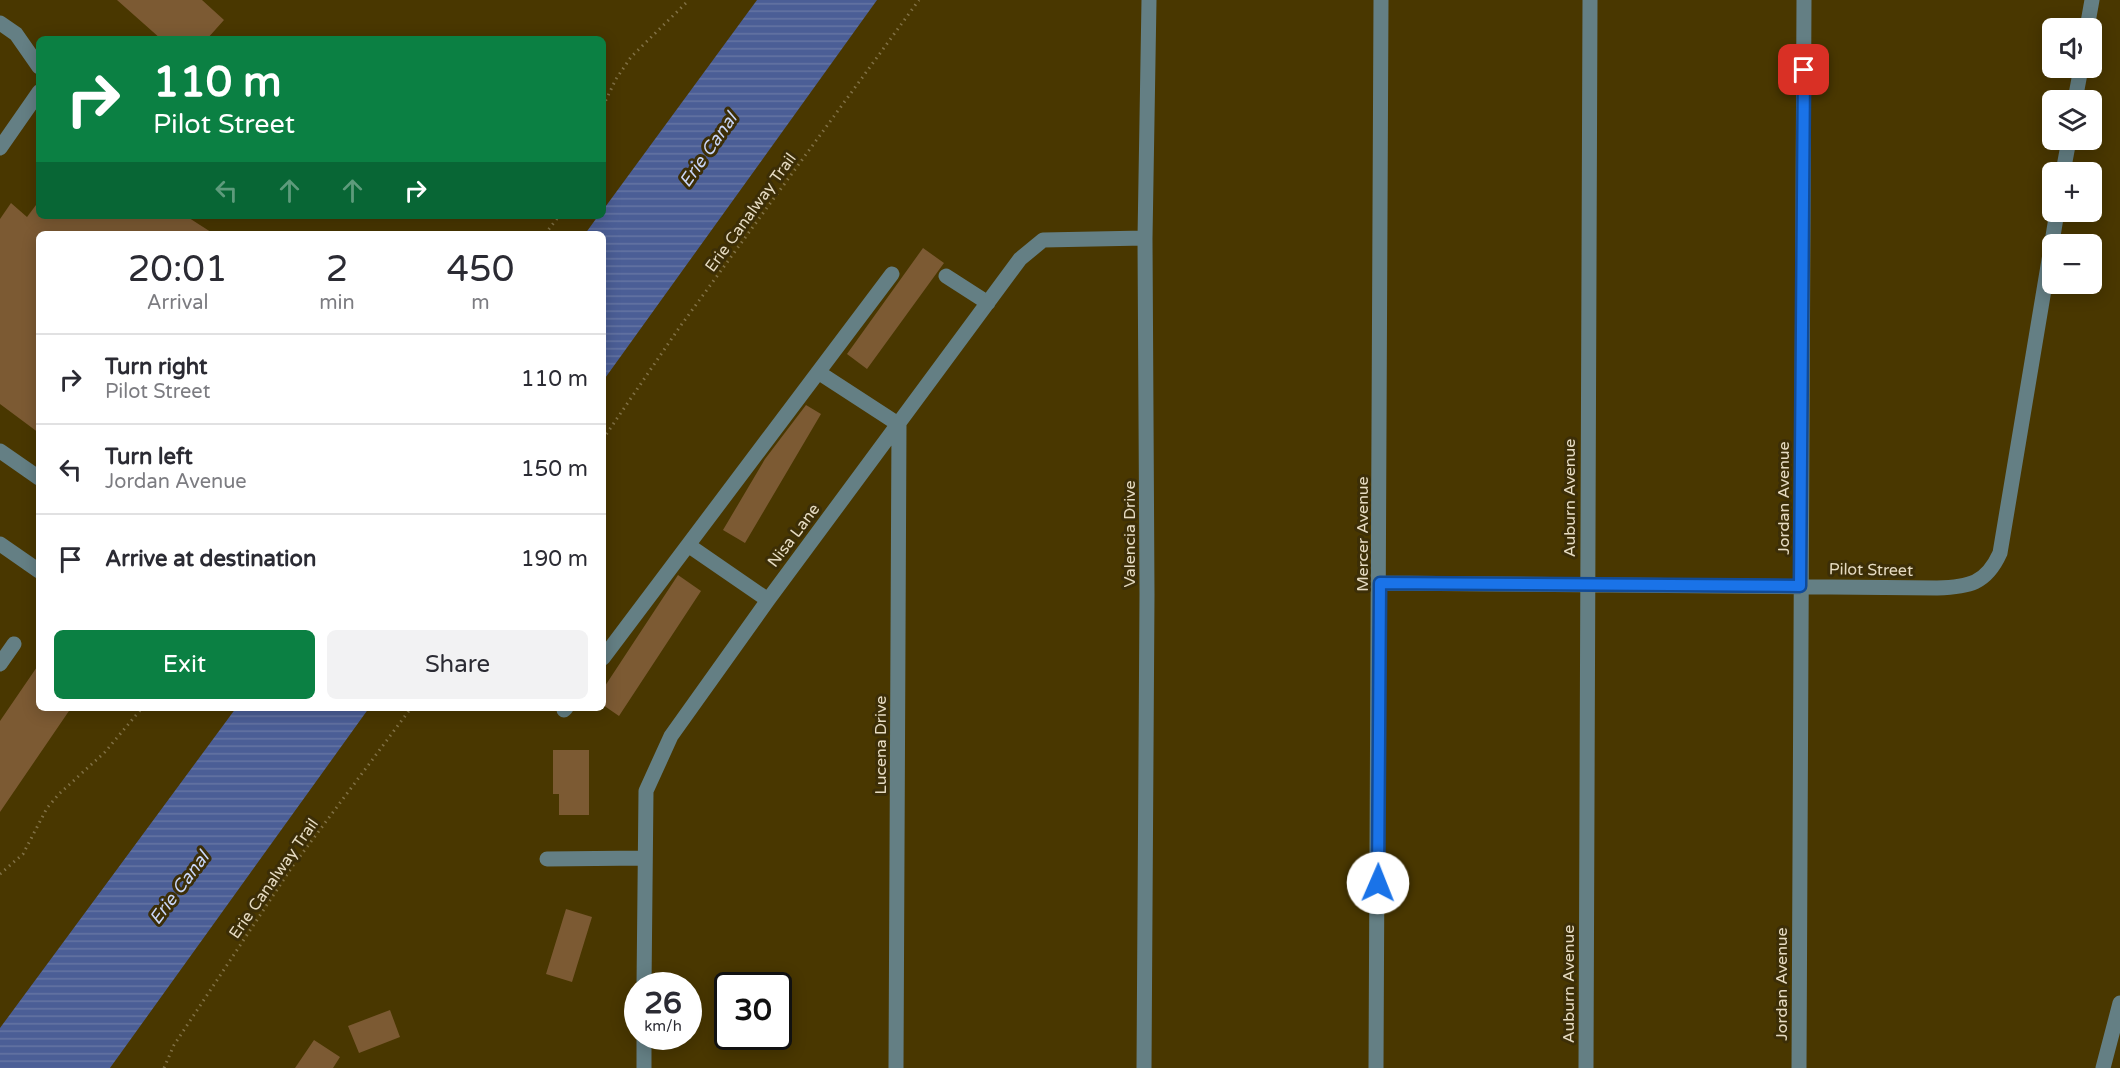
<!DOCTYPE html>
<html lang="en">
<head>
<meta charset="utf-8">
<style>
  body { margin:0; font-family:"Varela Round",sans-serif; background:#f2f2f3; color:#2b2b33; height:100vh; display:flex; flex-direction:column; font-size:22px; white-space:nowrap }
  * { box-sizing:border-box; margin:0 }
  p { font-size:20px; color:#7c7c81 }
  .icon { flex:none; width:33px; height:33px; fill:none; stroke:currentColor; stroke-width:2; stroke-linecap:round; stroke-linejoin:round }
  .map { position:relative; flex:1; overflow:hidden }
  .side { position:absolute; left:36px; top:231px; width:570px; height:480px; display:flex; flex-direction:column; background:#fff; border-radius:9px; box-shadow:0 3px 15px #0003 }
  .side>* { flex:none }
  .guide { position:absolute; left:36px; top:36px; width:570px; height:183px; border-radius:9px; box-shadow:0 3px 15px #0003; background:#0b8043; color:#fff; overflow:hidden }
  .tools { position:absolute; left:2042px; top:18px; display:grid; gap:12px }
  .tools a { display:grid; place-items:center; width:60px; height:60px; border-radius:9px; background:#fff; box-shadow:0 3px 15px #0003; font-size:30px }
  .speed { position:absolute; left:624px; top:972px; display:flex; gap:12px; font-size:30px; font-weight:700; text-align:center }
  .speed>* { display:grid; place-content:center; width:78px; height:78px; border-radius:50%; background:#fff; box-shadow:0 3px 15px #0003; line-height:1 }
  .speed small { font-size:15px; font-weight:400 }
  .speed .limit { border:3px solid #111; border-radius:9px; background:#fff; color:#111 }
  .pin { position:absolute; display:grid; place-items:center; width:51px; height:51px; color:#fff; margin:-26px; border-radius:12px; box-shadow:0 3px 9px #0006 }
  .me { position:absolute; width:66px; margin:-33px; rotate:1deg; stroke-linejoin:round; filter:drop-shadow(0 0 4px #0008) }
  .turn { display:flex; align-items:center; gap:21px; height:126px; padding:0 18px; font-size:27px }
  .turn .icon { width:78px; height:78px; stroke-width:2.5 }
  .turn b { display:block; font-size:42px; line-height:51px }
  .lanes { display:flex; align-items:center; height:57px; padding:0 18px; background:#0003; justify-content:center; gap:30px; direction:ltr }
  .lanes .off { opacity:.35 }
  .eta { display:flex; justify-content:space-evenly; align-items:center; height:102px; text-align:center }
  .eta b { font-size:36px; font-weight:600; line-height:42px }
  .button { display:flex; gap:12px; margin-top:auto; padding:12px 18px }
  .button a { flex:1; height:69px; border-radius:9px; background:#0b8043; color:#fff; font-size:24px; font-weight:600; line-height:69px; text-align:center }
  .button a+a { background:#f2f2f3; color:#2b2b33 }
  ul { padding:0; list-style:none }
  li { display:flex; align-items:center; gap:18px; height:90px; padding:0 18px; border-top:2px solid #e1e1e2 }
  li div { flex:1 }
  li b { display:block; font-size:22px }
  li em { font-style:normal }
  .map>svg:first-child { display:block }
  .water { fill:url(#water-rules) }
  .building { fill:#7c5a33 }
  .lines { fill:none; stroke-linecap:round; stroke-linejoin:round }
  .path { stroke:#817145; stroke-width:3; stroke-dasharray:1.5 4.5; stroke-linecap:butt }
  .minor { stroke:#647f84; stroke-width:15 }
  .route-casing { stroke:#114b97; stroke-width:15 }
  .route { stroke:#1a73e8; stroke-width:10 }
  .labels { text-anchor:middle; stroke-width:6; stroke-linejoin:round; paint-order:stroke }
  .street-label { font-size:16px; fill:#e6dbc2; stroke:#3c2e07 }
  .water-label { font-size:18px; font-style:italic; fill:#c9d6f8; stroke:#3c2e07 }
</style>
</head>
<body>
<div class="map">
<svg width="2120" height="1068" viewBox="0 0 2120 1068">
  <defs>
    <pattern id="water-rules" width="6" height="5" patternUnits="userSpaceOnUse" patternTransform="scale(1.5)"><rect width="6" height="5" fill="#4b5e96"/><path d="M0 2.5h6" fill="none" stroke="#6574a3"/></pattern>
  </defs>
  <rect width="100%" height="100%" fill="#493700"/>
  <!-- water -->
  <path class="water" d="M757 0H877L603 381V234H585L598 216H603V210Z
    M236 708H369L110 1068H0V1028Z"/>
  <!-- building -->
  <path class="building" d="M117 0H202L224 20 207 39H161Z
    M39 201V216H186L214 234H39V433L0 404V219L11 203 27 217Z
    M923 248 944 263 867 369 847 354Z
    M806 405 821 414 745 543 723 530 765 459Z
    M678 575 701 591 619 716 603 705V689Z
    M39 664V708H71L0 812V721Z
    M553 750H589V815H559V794H553Z
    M566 909 592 917 572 982 546 974Z
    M390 1010 400 1037 359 1053 348 1026Z
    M314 1040 340 1057 333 1068H295Z"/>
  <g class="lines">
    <!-- path -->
    <path class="path" d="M603 106 616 79 631 57 689 0
      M545 234 559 216
      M603 439 679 328 919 0
      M0 874 23 854 47 808 59 794 105 752 142 708
      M164 1068 174 1045 292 867 411 708"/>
    <!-- minor -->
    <path class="minor" d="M0 23 16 34 39 67
      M2087 28 2092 0
      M2075 100 2081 68
      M0 148 39 92
      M2063 172 2069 140
      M946 276 988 303
      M818 372 898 424
      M0 451 39 478
      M0 544 39 571
      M688 545 768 600
      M1380 583 1937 588C1969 587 1986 584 2000 553L2057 212
      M603 658 892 274
      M0 664 14 644
      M564 710 566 708
      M547 859 644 858
      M644 986 646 791 671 736 768 600 1020 259 1043 240 1145 238
      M644 1036V1068
      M896 1068 899 422
      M1144 1068 1147 594 1145 238 1149 0
      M1376 1068 1381 0
      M1586 1068 1590 0
      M1799 1068 1804 0
      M2103 1068 2120 1003"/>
  </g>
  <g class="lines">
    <defs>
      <path id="route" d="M1378 883 1380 583 1800 586 1804 70"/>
    </defs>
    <!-- route casing -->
    <use href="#route" class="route-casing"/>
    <!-- route -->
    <use href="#route" class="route"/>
  </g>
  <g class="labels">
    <!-- street labels -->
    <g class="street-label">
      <text transform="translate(750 212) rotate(-54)" y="6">Erie Canalway Trail</text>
      <text transform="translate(1569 498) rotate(-90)" y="6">Auburn Avenue</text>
      <text transform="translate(1783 498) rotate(-90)" y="6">Jordan Avenue</text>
      <text transform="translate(1129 534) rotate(-90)" y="6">Valencia Drive</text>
      <text transform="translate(1362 534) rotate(-90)" y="6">Mercer Avenue</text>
      <text transform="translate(793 535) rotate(-53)" y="6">Nisa Lane</text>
      <text transform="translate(1871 569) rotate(1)" y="6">Pilot Street</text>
      <text transform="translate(880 745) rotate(-90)" y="6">Lucena Drive</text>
      <text transform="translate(273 878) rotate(-55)" y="6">Erie Canalway Trail</text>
      <text transform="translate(1568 984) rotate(-90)" y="6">Auburn Avenue</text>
      <text transform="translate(1781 984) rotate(-90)" y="6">Jordan Avenue</text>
    </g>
    <!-- water labels -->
    <g class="water-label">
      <text transform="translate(708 150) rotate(-55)" y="6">Erie Canal</text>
      <text transform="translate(179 888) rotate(-53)" y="6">Erie Canal</text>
    </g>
  </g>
</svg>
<div class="tools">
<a><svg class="icon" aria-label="sound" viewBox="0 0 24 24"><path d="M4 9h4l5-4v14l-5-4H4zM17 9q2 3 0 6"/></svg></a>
<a><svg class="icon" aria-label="layers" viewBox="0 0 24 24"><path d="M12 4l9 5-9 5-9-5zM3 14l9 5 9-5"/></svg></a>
<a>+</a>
<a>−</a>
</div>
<div class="speed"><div>26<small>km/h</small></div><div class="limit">30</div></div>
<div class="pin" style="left:1804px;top:70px;background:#d93025"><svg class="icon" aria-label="arrive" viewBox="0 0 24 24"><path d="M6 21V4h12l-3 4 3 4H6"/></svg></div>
<svg class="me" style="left:1378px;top:883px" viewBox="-20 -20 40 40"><circle r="19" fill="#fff"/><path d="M0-13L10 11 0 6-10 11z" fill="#1a73e8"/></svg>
<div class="guide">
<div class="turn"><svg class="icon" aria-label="right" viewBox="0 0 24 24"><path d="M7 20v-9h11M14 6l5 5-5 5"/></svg><div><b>110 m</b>Pilot Street</div></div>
<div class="lanes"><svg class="icon off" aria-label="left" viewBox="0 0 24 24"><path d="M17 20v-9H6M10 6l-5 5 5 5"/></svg><svg class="icon off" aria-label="ahead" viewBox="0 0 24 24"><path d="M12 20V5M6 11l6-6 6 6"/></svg><svg class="icon off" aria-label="ahead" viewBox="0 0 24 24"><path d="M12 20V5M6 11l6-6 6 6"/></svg><svg class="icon" aria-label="right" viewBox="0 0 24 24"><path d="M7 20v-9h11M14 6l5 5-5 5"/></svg></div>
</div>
<section class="side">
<div class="eta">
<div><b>20:01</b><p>Arrival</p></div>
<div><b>2</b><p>min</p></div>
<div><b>450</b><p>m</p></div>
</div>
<ul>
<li><svg class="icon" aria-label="right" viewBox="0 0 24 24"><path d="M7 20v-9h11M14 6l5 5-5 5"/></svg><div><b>Turn right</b><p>Pilot Street</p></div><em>110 m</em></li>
<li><svg class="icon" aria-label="left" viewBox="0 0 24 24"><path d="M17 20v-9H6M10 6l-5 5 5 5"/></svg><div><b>Turn left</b><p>Jordan Avenue</p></div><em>150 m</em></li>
<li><svg class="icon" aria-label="arrive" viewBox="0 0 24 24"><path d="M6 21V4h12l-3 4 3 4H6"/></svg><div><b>Arrive at destination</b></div><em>190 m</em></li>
</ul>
<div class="button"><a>Exit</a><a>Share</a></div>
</section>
</div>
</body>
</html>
